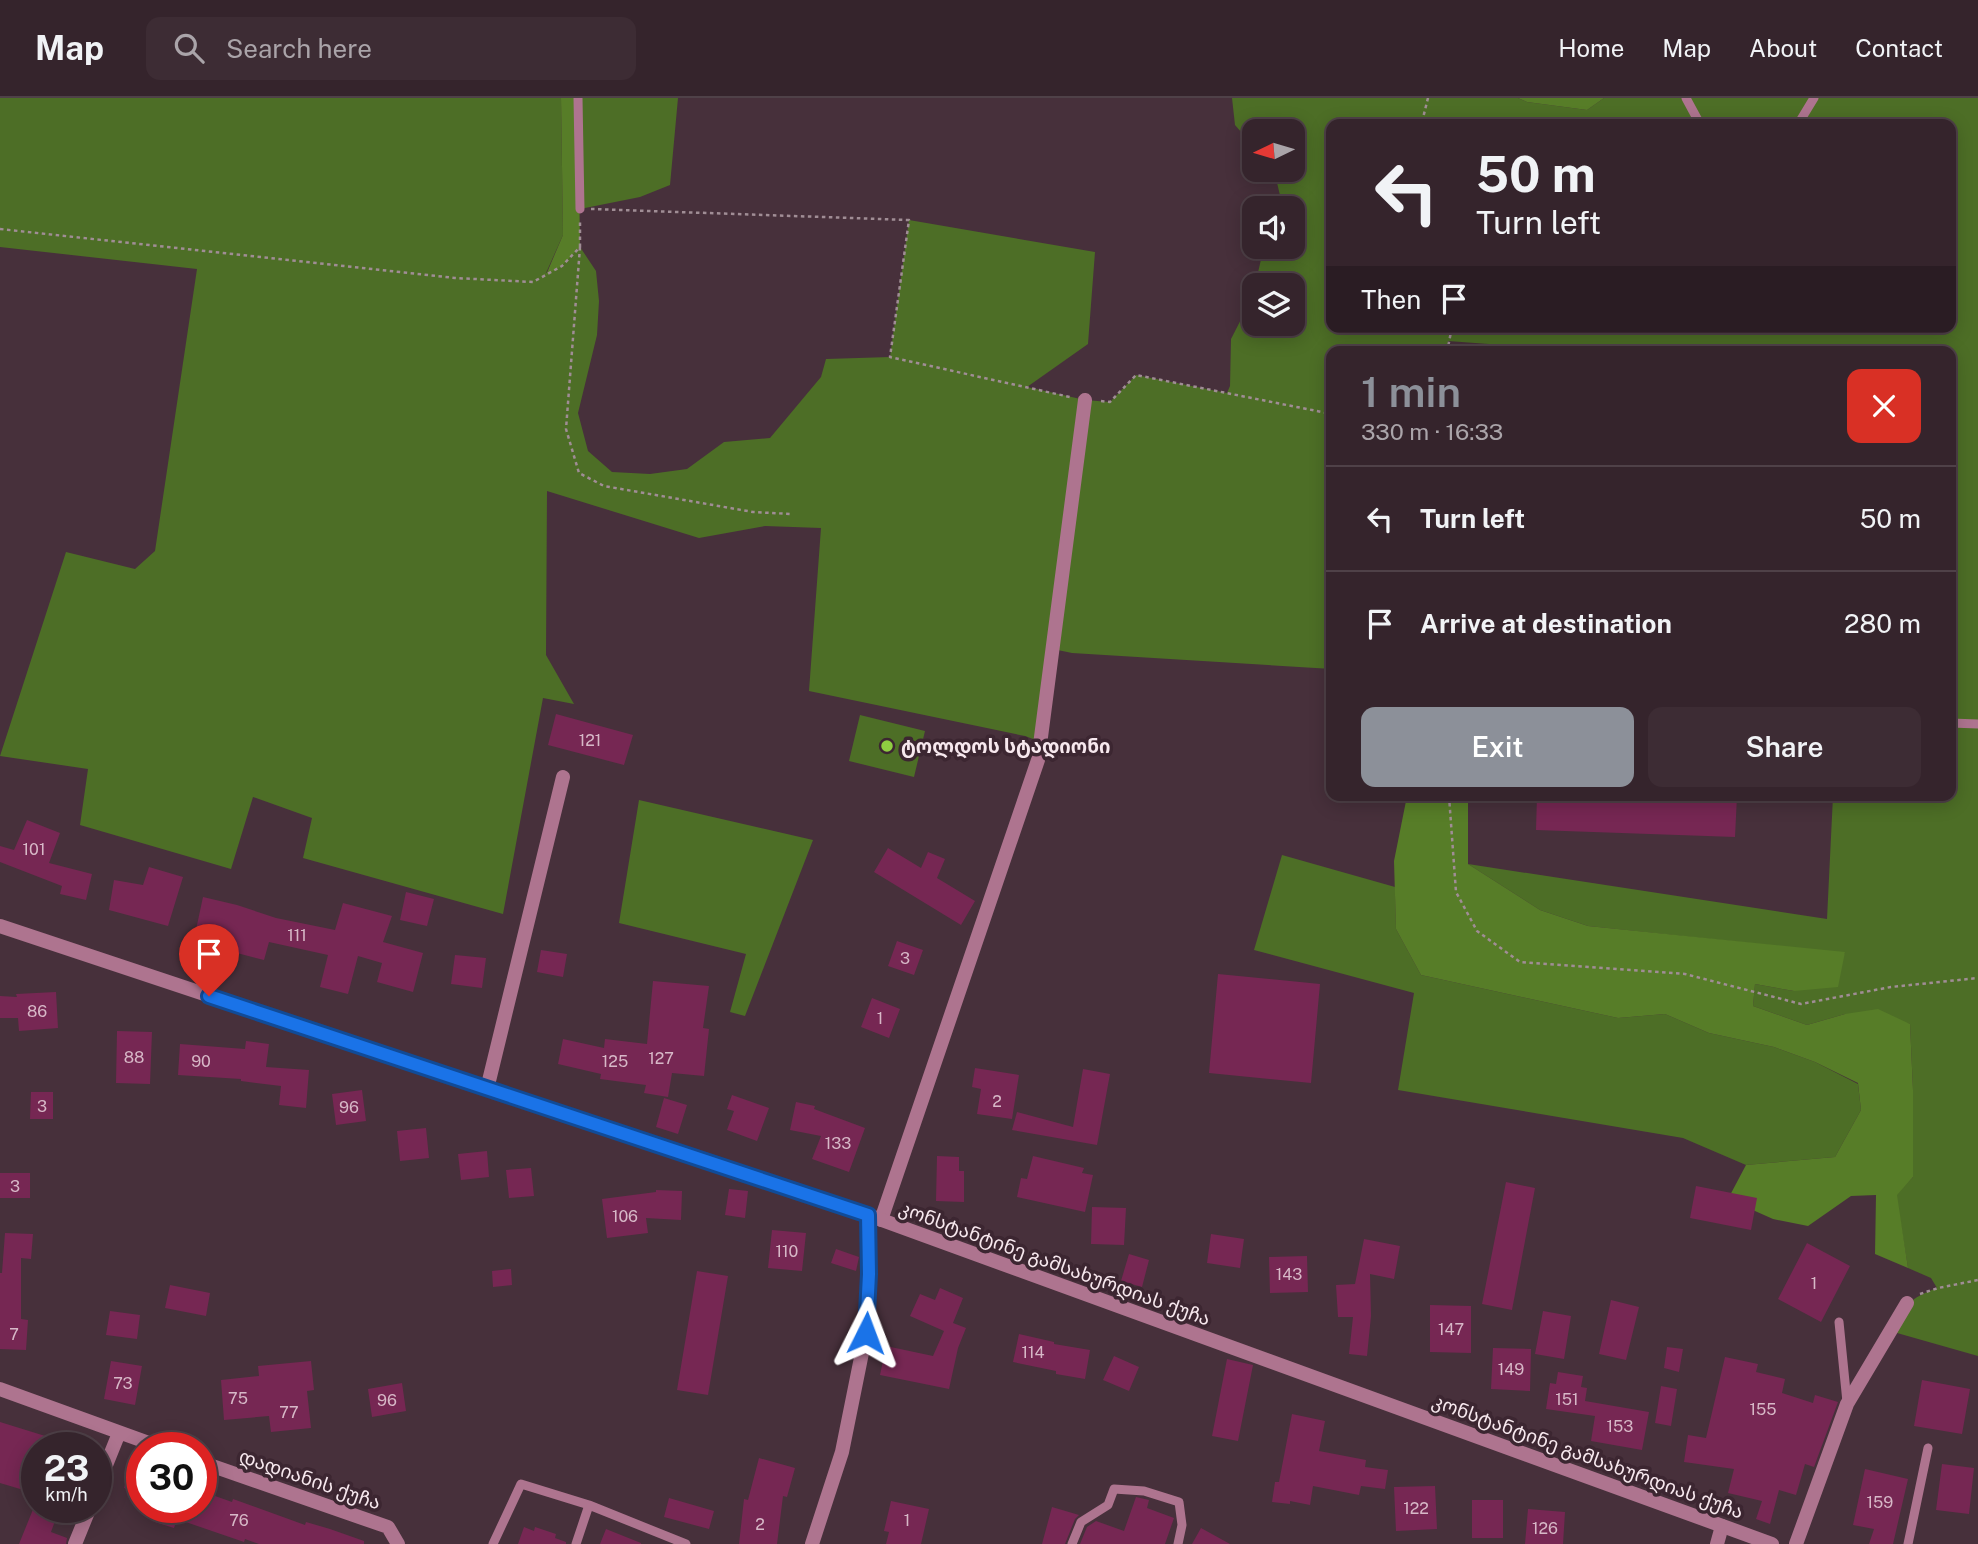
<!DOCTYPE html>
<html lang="en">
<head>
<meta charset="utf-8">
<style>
  body { margin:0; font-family:"Public Sans","Noto Sans Georgian",sans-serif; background:#3d2c34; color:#f1f3f6; height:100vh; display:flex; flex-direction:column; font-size:26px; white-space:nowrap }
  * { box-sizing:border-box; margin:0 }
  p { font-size:23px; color:#aaa4a9 }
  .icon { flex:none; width:38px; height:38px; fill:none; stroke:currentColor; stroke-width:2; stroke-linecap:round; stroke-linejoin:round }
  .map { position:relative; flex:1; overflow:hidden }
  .side { position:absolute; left:1326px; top:248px; width:630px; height:455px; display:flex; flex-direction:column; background:#35242c; border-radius:14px; box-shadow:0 4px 18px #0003,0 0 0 2px #4f4148 }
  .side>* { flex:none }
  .top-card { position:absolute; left:1326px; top:21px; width:630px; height:214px; border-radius:14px; box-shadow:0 4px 18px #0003,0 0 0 2px #4f4148; background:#35242c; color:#f1f3f6; overflow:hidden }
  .needle { width:46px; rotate:265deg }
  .buttons { position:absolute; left:1242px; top:21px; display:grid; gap:14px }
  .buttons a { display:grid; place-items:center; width:63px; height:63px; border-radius:14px; background:#35242c; box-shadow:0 4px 18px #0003,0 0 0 2px #4f4148; font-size:35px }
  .speed { position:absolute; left:21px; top:1334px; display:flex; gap:14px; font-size:35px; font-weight:700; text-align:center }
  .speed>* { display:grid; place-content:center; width:91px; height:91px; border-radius:50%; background:#35242c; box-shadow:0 4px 18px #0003,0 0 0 2px #4f4148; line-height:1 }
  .speed small { font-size:18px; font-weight:400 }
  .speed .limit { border:10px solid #d22; background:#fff; color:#111 }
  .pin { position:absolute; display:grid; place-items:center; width:60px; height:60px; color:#fff; margin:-72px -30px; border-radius:50% 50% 50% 0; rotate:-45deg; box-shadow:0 0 7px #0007 }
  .pin .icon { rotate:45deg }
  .me { position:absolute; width:77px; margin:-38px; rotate:3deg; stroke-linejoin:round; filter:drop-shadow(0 0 5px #0008) }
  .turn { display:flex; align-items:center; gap:24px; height:147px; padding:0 35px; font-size:32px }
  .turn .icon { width:91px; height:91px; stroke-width:2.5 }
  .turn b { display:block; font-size:49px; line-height:60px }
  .then { display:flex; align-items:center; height:66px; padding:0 35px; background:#0003; gap:14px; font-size:26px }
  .round { display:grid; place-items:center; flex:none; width:74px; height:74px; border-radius:14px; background:#3d2c34 }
  .summary { display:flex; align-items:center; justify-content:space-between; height:119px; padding:0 35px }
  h1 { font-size:42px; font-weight:600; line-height:52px; color:#8c9099 }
  .primary-button { display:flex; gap:14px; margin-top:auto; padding:14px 35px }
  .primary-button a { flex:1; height:80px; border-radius:14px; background:#8c9099; color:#fff; font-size:28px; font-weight:600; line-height:80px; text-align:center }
  .primary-button a+a { background:#3d2c34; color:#f1f3f6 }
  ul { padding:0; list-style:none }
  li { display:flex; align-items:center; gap:21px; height:105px; padding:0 35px; border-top:2px solid #4f4148 }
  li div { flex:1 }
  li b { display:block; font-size:26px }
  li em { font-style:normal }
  header { display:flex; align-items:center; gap:42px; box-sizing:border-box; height:98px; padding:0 35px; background:#35242c; border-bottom:2px solid #4f4148 }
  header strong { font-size:33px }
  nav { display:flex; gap:38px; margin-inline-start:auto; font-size:24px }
  .search { width:490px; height:63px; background:#3d2c34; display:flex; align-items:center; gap:18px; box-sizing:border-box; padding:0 24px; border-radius:14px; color:#aaa4a9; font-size:26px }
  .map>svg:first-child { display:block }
  .green { fill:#4d6e26; fill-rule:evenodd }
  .forest { fill:#577d28 }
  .building { fill:#762753 }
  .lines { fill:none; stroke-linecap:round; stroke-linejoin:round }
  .path { stroke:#a08d95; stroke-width:2.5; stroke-dasharray:3.5 3.5; stroke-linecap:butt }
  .service { stroke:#ae748f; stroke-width:9 }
  .minor { stroke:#ae748f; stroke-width:14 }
  .tertiary { stroke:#ae748f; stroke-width:14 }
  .route-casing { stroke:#114b97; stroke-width:18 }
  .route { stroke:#1a73e8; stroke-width:12 }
  .poi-dot { fill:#8fcd41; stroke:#3c2631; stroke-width:2.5 }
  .labels { text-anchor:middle; stroke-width:7; stroke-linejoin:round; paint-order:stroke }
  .number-label { font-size:16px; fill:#d7b8c7 }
  .poi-label { font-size:19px; font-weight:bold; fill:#f7e8ee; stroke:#3c2631; text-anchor:start }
  .street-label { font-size:19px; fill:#f7e8ee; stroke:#3c2631 }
</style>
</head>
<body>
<header>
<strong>Map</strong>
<div class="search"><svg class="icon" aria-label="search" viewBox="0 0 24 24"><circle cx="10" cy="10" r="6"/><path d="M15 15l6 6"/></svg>Search here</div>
<nav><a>Home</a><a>Map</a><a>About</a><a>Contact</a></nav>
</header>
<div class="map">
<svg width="1978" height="1446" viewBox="0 0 1978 1446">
  <rect width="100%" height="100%" fill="#47303b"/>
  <!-- green -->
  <path class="green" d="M0 0H561L563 137 546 175 562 168 580 149 596 173 599 203 597 237 578 315 588 353 612 374 650 376 687 371 724 344 770 340 821 279 826 261 890 259 909 122 1095 154 1088 246 1027 289 1085 302 1110 304 1136 277 1227 295 1230 288 1231 241 1252 200 1255 188V226H1293V187H1255L1264 149H1293V110H1283L1274 72H1293V33H1255V50L1235 27 1232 0H1518L1527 4 1587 12 1604 0H1978V1258L1890 1233C1906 1207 1908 1201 1937 1190L1931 1180 1908 1170 1896 1097 1913 1079V992L1910 926 1845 916 1807 927 1753 908 1755 886 1794 893 1845 855 1588 828 1540 812 1468 766 1827 821 1833 698H1951V254H1596L1448 243 1447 254H1332V571L1072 555 1053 551 1041 644 1025 638 809 593 821 430 765 428 699 440 547 393 546 557 574 606 543 600 503 816 303 760 312 720 253 699 231 771 80 727 88 671 0 658 66 454 135 471 155 453 197 171 0 149ZM1332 26H1951V229H1332Z
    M578 0H678L670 87 640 99 580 111Z
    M860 617 925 633 914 679 849 663Z
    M639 702 813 742 745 918 730 914 746 856 619 825Z
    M1282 757 1395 789 1396 831 1421 877 1618 920 1665 916 1709 935 1774 949 1815 964 1858 986 1861 1012 1835 1059 1746 1067 1683 1040 1398 992 1414 895 1254 852Z"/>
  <!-- forest -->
  <path class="forest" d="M561 0H578L580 149 562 168 546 177 563 137Z
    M1518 0H1604L1587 12 1527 4Z
    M1407 698H1468V766L1540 812 1588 828 1845 854 1838 889 1794 893 1755 886 1753 908 1807 927 1845 916 1878 911 1910 926 1913 992V1079L1897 1097 1908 1170 1875 1156 1876 1097 1851 1098 1808 1128 1773 1121 1728 1101 1746 1067 1835 1059 1861 1012 1858 985 1815 964 1774 949 1709 935 1665 916 1618 920 1421 877 1396 831 1394 763Z"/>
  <!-- building -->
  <path class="building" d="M556 616 633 637 624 667 548 647Z
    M1537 698H1737L1735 739 1536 732Z
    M27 722 60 735 49 765 92 776 86 802 60 796 62 788 0 764V748L14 752Z
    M888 750 921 770 928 754 945 761 937 780 975 803 961 827 874 774Z
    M149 769 183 779 168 828 109 812 114 782 143 787Z
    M406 794 434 801 427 828 400 822Z
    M203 799 237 807 276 820 335 832 343 805 392 818 383 844 423 855 413 894 377 884 382 865 358 858 348 896 320 889 328 857 269 844 264 862 233 854 234 851 194 841Z
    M897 843 923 852 914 877 888 868Z
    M541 852 567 856 563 879 537 874Z
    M455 857 486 860 482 890 451 886Z
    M1218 876 1320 886 1311 985 1209 975Z
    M653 883 709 888 703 930 709 931 704 978 672 975 668 999 644 995 646 987 600 981 601 976 558 966 563 941 604 950 605 941 647 946Z
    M56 894 58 930 19 933 18 920H0V898L17 899 16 896Z
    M872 900 900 911 889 940 861 929Z
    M117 933 152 934 150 986 116 985Z
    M246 943 269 946 266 969 309 972 306 1010 279 1007 281 988 241 983V981L178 977 180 946 245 951Z
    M975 970 1019 977 1012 1021 977 1016 981 991 972 989Z
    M1083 971 1110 976 1097 1047 1012 1032 1017 1014 1073 1029Z
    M362 992 366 1023 336 1027 332 996Z
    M31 994H53V1021H30Z
    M732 997 769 1010 757 1043 727 1032 734 1013 727 1011Z
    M664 1000 687 1007 678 1036 656 1029Z
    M796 1004 815 1008 814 1011 865 1030 849 1074 812 1061 821 1038 790 1032Z
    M426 1030 429 1060 400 1063 397 1033Z
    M487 1053 489 1079 461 1082 458 1056Z
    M937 1058 959 1059V1073H964V1104L936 1103Z
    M1033 1058 1084 1070 1082 1075 1093 1077 1085 1114 1017 1099 1021 1080 1027 1081Z
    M531 1070 534 1098 509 1100 506 1072Z
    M0 1075H30V1100H0Z
    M1506 1084 1535 1090 1512 1212 1482 1206Z
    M1696 1088 1757 1100 1751 1132 1690 1120Z
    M729 1091 748 1093 745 1120 725 1117Z
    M656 1092 682 1093 681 1122 646 1120 648 1135 607 1140 602 1101 656 1094Z
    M1092 1109 1126 1110 1124 1147 1091 1146Z
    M772 1132 806 1135 802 1173 768 1170Z
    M5 1135 33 1136 31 1161 21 1160V1221L28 1222 26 1252 0 1251V1175H2Z
    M1211 1136 1244 1141 1240 1170 1207 1165Z
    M1364 1141 1400 1148 1394 1181 1370 1176 1371 1218 1367 1258 1349 1256 1353 1219H1338L1336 1187 1355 1186Z
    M1807 1145 1850 1168 1821 1224 1778 1201Z
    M836 1151 859 1159 856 1173 831 1165Z
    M1129 1156 1149 1162 1142 1189 1121 1183Z
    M1307 1158 1308 1194 1270 1195 1269 1159Z
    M511 1171 512 1187 493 1189 492 1173Z
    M697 1173 728 1178 708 1297 677 1292Z
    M170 1187 210 1195 206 1218 165 1210Z
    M940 1190 963 1200 953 1225 966 1230 958 1250 949 1291 880 1277 886 1248 933 1258 944 1233 910 1218 920 1196 935 1202Z
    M1611 1202 1639 1209 1626 1262 1599 1256Z
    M1430 1207 1471 1208V1255L1430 1254Z
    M110 1213 140 1217 137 1241 106 1237Z
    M1543 1213 1571 1218 1564 1261 1535 1256Z
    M1019 1236 1054 1244V1246L1090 1252 1085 1281 1056 1276V1273L1013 1264Z
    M1667 1249 1683 1251 1679 1274 1664 1270Z
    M1493 1250 1531 1251 1530 1293 1491 1291Z
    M1114 1258 1139 1269 1129 1293 1103 1282Z
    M1725 1259 1758 1266 1756 1274 1785 1281 1782 1295 1813 1305 1815 1297 1838 1304 1814 1369 1805 1366 1796 1397 1779 1392 1770 1426 1756 1421 1762 1403 1728 1395 1734 1371 1684 1364 1688 1337 1706 1340Z
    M1227 1261 1253 1267 1238 1343 1212 1338Z
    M111 1263 142 1268 135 1307 104 1301Z
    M311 1263 314 1292 307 1293 311 1330 271 1334 269 1318 224 1322 221 1282 259 1278 258 1268Z
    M1558 1274 1583 1278 1581 1289 1587 1290 1585 1303 1649 1314 1642 1352 1591 1343 1595 1318 1546 1311 1550 1285 1556 1286Z
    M1922 1282 1970 1291 1962 1336 1914 1328Z
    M402 1285 406 1313 372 1319 368 1291Z
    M1661 1288 1677 1291 1671 1328 1655 1325Z
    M1292 1316 1325 1323 1319 1353 1366 1362 1365 1369 1388 1372 1385 1391 1361 1388 1359 1397 1313 1388 1310 1407 1290 1403V1406L1272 1404 1275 1384H1279Z
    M0 1324 71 1346V1349H37V1396L0 1385Z
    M759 1360 795 1370 787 1399 783 1398 777 1446H739L744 1401 748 1402Z
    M131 1366 142 1370V1396L124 1390Z
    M1942 1366 1974 1370 1969 1416 1936 1412Z
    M1865 1371 1908 1381 1893 1446H1869L1874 1431 1853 1427Z
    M1435 1388 1437 1431 1396 1433 1394 1389Z
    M201 1393 232 1404 233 1401 305 1427 306 1424 330 1431 364 1443V1446H259L245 1441 244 1444 177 1421 174 1430 155 1424 158 1415 147 1411 148 1409H201Z
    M1136 1399 1149 1402 1147 1410 1174 1420 1165 1446H1080L1087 1429 1096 1423 1124 1433Z
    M669 1400 714 1413 709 1431 664 1419Z
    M1472 1402H1503V1440H1472Z
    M891 1403 929 1411 921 1446H886L889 1434 884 1433Z
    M34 1409H60L51 1434 67 1440 66 1446H19Z
    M1052 1409 1079 1417 1075 1421 1065 1446H1042Z
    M1528 1411 1565 1414 1563 1446H1525Z
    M524 1429 534 1433 535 1429 556 1436 555 1440 566 1444V1446H518Z
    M1201 1430 1230 1446H1192Z
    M606 1431 641 1445V1446H600Z"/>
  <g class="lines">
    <!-- path -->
    <path class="path" d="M1428 0 1423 20 1436 26
      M591 111 909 122 890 259 1070 299
      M0 131 455 180 533 184 562 168 580 149V124
      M580 149 566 331 579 375 604 388 753 414 791 416
      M1447 254 1452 229
      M1101 303 1110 304 1136 277 1332 316
      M1449 698 1456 794 1477 833 1520 864 1685 876 1801 906 1891 889 1978 880
      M1920 1196 1938 1190 1978 1182"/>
    <!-- service -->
    <path class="service" d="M578 0 580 111
      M1686 0 1700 26
      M1795 26 1800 23 1814 0
      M1951 625 1978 626
      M1839 1224 1847 1304
      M493 1446 521 1386 589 1407
      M576 1446 589 1407 686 1446
      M1072 1446 1081 1424 1108 1407 1114 1391 1144 1393 1179 1404 1182 1427 1178 1446
      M1908 1446 1928 1350"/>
    <!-- minor -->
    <path class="minor" d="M487 991 563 679
      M881 1122 1038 662 1085 302
      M0 1291 160 1349
      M201 1364 388 1429 398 1446
      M96 1392 119 1335
      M75 1446 90 1409
      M812 1446 842 1354 866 1235 869 1176 868 1117
      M1717 1446 1722 1428
      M1796 1446 1847 1306 1907 1205"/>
    <!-- tertiary -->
    <path class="tertiary" d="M0 828 868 1117 1772 1446"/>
  </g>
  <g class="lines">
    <defs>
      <path id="route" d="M209 898 868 1117 869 1176 866 1235"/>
    </defs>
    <!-- route casing -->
    <use href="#route" class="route-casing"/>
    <!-- route -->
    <use href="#route" class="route"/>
  </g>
  <!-- markers -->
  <circle class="poi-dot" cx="887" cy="648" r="7"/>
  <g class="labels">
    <!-- number labels -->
    <g class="number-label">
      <text x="590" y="648">121</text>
      <text x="34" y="757">101</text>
      <text x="297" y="843">111</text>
      <text x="905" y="866">3</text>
      <text x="37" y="919">86</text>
      <text x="880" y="926">1</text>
      <text x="134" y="965">88</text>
      <text x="661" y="966">127</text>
      <text x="201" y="969">90</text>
      <text x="615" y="969">125</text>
      <text x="997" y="1009">2</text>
      <text x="42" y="1014">3</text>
      <text x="349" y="1015">96</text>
      <text x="838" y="1051">133</text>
      <text x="15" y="1094">3</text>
      <text x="625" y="1124">106</text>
      <text x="787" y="1159">110</text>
      <text x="1289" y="1182">143</text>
      <text x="1814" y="1191">1</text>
      <text x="1451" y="1237">147</text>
      <text x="14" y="1242">7</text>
      <text x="1033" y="1260">114</text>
      <text x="1511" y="1277">149</text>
      <text x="123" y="1291">73</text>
      <text x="238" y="1306">75</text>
      <text x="1567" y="1307">151</text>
      <text x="387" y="1308">96</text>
      <text x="1763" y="1317">155</text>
      <text x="289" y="1320">77</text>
      <text x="1620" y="1334">153</text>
      <text x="1880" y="1410">159</text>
      <text x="1416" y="1416">122</text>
      <text x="239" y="1428">76</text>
      <text x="907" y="1428">1</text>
      <text x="760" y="1432">2</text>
      <text x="1545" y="1436">126</text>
    </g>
    <!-- poi labels -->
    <g class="poi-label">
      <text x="901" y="655">ტოლდოს სტადიონი</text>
    </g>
    <!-- street labels -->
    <g class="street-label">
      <text transform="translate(1055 1165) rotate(20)" y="7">კონსტანტინე გამსახურდიას ქუჩა</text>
      <text transform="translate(1588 1358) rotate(20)" y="7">კონსტანტინე გამსახურდიას ქუჩა</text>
      <text transform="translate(310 1381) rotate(19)" y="7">დადიანის ქუჩა</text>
    </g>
  </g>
</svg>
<div class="buttons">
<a><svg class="needle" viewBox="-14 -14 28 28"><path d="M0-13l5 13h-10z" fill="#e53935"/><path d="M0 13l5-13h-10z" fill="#aaa4a9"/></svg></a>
<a><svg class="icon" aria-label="sound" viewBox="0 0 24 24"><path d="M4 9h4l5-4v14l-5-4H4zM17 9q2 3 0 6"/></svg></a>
<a><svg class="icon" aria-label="layers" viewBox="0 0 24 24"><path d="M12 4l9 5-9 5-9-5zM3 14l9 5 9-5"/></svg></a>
</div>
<div class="speed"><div>23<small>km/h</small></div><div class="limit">30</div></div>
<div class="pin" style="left:209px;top:898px;background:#d93025"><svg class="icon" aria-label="arrive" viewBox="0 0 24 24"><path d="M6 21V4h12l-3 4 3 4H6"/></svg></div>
<svg class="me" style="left:866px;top:1235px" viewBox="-20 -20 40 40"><path d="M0-17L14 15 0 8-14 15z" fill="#1a73e8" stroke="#fff" stroke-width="4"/></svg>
<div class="top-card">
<div class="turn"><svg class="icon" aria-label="left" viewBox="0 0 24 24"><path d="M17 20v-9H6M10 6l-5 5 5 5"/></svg><div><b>50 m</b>Turn left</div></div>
<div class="then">Then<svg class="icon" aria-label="arrive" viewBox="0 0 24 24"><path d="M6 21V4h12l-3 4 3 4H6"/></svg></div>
</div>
<section class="side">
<div class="summary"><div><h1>1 min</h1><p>330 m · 16:33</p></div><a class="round" style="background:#d93025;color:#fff"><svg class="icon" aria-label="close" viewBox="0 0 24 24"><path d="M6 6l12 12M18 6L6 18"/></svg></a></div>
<ul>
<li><svg class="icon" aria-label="left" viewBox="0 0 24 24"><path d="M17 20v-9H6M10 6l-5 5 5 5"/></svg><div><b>Turn left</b></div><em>50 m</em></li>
<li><svg class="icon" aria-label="arrive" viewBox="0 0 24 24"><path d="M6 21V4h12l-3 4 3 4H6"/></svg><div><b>Arrive at destination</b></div><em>280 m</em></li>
</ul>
<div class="primary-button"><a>Exit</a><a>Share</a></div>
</section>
</div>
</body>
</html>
